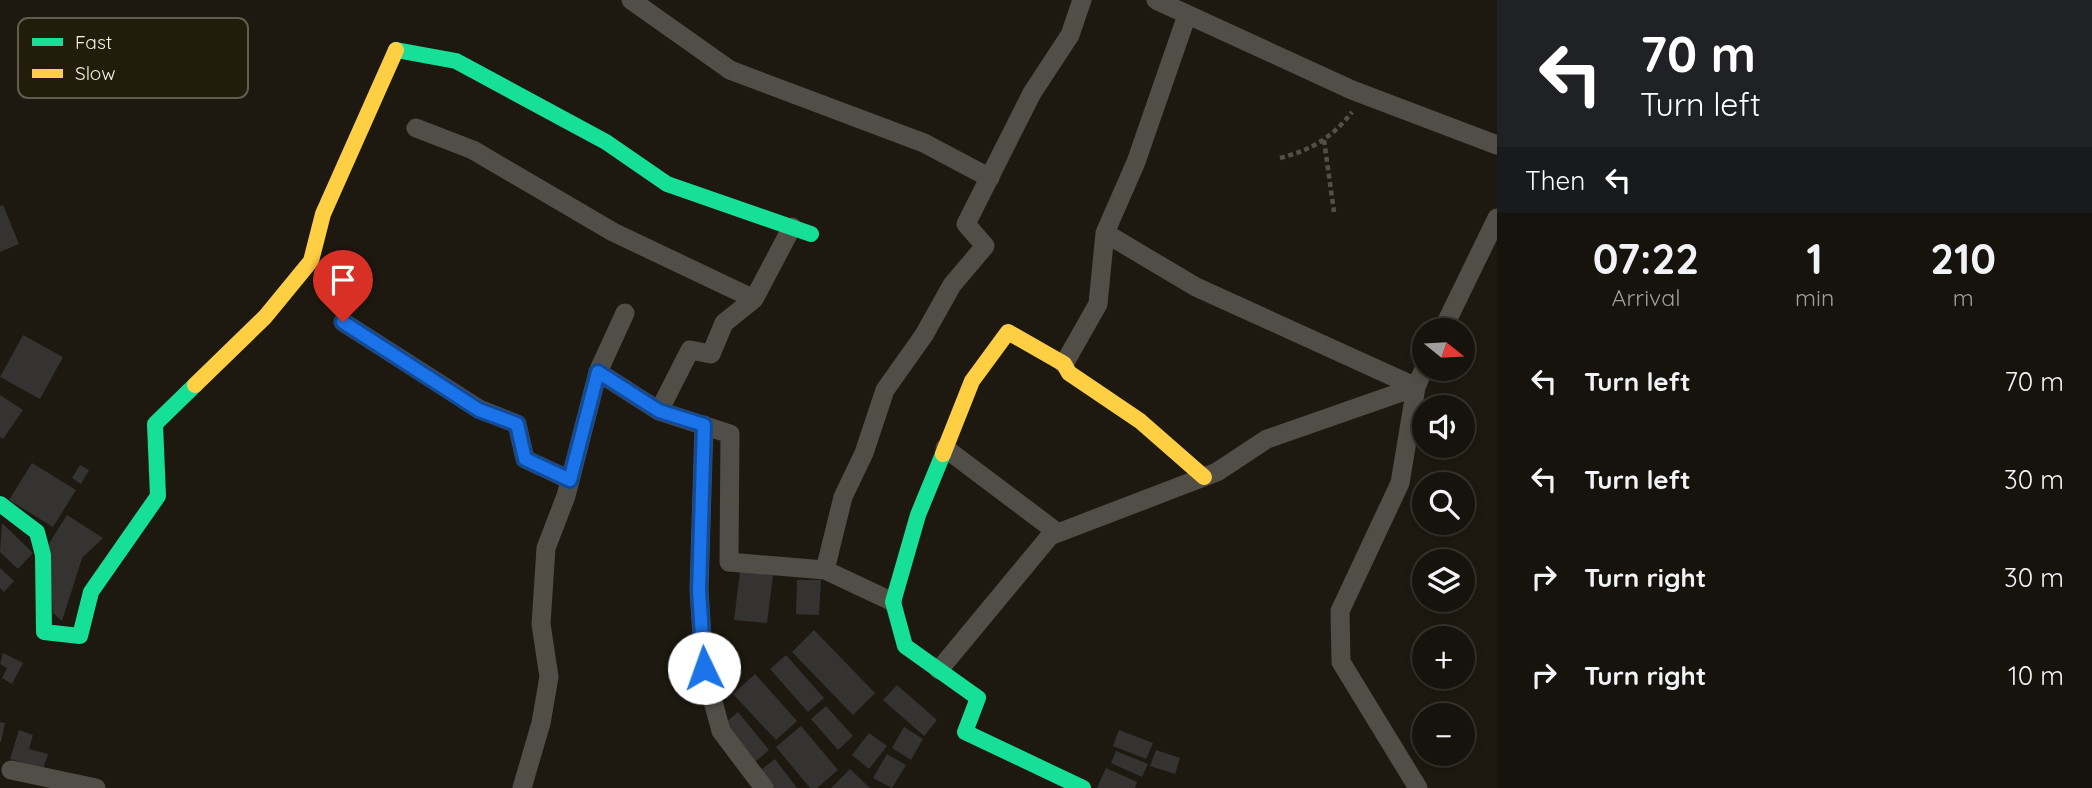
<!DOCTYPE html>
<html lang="en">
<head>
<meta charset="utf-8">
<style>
  body { margin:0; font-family:Quicksand,sans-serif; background:#23201a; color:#f1f3f6; height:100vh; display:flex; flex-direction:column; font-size:26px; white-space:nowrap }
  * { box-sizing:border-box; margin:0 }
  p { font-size:23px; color:#9e9e9d }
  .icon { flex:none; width:38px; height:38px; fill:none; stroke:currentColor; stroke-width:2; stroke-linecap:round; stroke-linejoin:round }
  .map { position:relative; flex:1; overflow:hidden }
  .details { display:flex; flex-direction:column; background:#16130c; width:595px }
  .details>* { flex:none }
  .banner { background:#202124; color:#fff; overflow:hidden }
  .needle { width:46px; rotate:108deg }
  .controls { position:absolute; left:1412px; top:318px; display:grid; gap:14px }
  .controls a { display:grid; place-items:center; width:63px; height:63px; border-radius:50%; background:#16130c; box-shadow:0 4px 10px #0003,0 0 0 2px #35322d; font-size:35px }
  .pin { position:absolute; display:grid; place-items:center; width:60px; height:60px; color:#fff; margin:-72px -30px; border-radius:50% 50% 50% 0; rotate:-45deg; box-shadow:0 0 7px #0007 }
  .pin .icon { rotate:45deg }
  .me { position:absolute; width:77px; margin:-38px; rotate:357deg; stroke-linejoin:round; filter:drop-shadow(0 0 5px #0008) }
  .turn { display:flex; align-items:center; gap:24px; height:147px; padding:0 28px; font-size:32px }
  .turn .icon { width:91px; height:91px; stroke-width:2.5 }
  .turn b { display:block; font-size:49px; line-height:60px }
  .then { display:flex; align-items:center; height:66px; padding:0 28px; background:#0003; gap:14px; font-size:26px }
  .eta { display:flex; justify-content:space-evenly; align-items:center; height:119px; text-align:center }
  .eta b { font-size:42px; font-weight:800; line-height:49px }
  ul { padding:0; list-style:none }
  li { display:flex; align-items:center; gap:21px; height:98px; padding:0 28px }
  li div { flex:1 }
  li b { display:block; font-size:26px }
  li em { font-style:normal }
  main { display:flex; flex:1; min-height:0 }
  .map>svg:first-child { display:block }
  .building { fill:#353232 }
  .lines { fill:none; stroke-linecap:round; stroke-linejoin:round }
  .path { stroke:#524f48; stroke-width:4.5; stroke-dasharray:5 3.5; stroke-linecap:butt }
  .street { stroke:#514e47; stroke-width:19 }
  .fast { stroke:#16e098; stroke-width:16 }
  .slow { stroke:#ffcf43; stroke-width:16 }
  .route-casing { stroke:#114b97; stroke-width:18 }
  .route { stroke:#1a73e8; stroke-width:12 }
  .key { fill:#221c0b; stroke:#615c4d; stroke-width:2 }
  .key-label { font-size:19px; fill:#f5f1e6 }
</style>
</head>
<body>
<main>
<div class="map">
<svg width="1497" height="788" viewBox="0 0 1497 788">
  <rect width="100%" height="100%" fill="#1d1910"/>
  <!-- building -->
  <path class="building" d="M3 205 19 244 0 252V206Z
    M23 335 63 357 40 399 0 377Z
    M0 395 23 410 3 439 0 437Z
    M32 463 76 490 53 527 9 500Z
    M80 465 89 470 81 484 72 478Z
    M67 515 103 538 82 558 62 621 53 613 48 545Z
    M2 523 33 553 18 569 0 552Z
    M0 568 14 581 4 592 0 588Z
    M740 572 773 575 767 623 734 620Z
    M797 580H821L819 615 796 614Z
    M814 630 875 693 853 715 792 652Z
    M3 653 23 663 12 684 2 678 7 668 0 664Z
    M786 655 824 698 808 712 770 669Z
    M719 665 723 689 712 690 709 667Z
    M755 674 797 721 776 740 733 694Z
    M897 685 937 720 924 736 883 700Z
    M826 706 853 736 838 750 811 719Z
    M738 712 769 750 754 763 723 725Z
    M0 722 5 723 1 742H0Z
    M801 726 838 770 817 788H810L776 747Z
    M904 727 923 739 911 760 892 748Z
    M19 730 33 735 29 749 48 754 43 769 10 759Z
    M1119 730 1153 743 1146 759 1113 746Z
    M869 733 887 746 869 769 852 755Z
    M1156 750 1180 758 1175 774 1150 766Z
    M1116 751 1148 764 1142 777 1111 763Z
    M887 754 906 765 892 788 873 778Z
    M775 759 797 788H770L758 772Z
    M1106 768 1137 782 1135 788H1097Z
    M850 769 870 788H831Z"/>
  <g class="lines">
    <!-- path -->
    <path class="path" d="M1324 140 1334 212
      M1280 158C1311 150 1332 138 1352 112"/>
    <!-- street -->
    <path class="street" d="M631 0 730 70 924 143 990 178
      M1156 0 1352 90 1497 145
      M416 128 473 150 613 232 754 299
      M792 227 754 299 724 323 711 354 690 350 659 411 730 434 729 562 825 570 893 602
      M1105 233 1196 287 1416 387 1400 483 1340 611 1341 662 1418 788
      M343 322 479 409 517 424 525 459 570 480
      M1442 331 1497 218
      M1064 364 1098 304 1105 233 1136 162 1187 15
      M598 372 625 313
      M704 425 699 590 704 668 721 731 764 788
      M945 448 1058 533
      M825 570 843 497 864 453 885 390 924 335 952 285 985 246 966 224 1032 93 1070 35 1082 0
      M939 670 1050 536 1217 472 1267 439 1416 387 1424 369
      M11 770 96 788
      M522 788 541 723 549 677 541 624 546 548 566 496 598 372 659 411"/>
    <!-- fast -->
    <path class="fast" d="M396 50 456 61 606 142 667 184 811 234
      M943 454 918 515 893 602 905 646 978 698 965 732 1083 788
      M0 504 37 532 43 555 44 632 80 636 91 592 158 496 155 424 195 385"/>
    <!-- slow -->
    <path class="slow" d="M195 385 265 317 311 261 323 214 396 50
      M943 454 972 381 1008 332 1064 364 1069 373 1140 421 1204 477"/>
  </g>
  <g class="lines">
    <defs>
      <path id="route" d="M343 322 479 410 517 424 525 459 570 480 598 372 659 411 704 425 699 590 704 668"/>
    </defs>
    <!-- route casing -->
    <use href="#route" class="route-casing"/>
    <!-- route -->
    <use href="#route" class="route"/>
  </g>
  <!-- legend -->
  <rect x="18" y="18" width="230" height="80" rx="10" class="key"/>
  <rect x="32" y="38" width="31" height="8" fill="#16e098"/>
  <rect x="32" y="69" width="31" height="9" fill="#ffcf43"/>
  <g class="key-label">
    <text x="75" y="49">Fast</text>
    <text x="75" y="80">Slow</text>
  </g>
</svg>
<div class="controls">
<a><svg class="needle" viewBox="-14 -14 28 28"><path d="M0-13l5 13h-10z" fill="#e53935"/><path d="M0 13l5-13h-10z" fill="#9e9e9d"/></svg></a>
<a><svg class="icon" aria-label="sound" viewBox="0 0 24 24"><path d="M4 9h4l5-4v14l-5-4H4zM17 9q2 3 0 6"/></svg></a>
<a><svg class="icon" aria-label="search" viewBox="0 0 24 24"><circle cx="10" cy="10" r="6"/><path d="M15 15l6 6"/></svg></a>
<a><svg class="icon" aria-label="layers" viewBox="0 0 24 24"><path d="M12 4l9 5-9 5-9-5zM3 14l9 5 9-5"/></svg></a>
<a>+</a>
<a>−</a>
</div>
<div class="pin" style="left:343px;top:322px;background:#d93025"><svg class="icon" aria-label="arrive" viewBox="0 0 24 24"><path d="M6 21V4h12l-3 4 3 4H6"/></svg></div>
<svg class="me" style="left:704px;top:668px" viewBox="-20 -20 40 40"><circle r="19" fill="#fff"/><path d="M0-13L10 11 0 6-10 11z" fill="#1a73e8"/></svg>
</div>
<section class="details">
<div class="banner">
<div class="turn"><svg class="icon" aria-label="left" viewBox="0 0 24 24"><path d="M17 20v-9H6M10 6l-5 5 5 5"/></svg><div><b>70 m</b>Turn left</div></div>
<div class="then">Then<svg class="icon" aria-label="left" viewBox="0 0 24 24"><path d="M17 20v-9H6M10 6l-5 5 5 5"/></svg></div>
</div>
<div class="eta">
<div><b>07:22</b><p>Arrival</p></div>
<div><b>1</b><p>min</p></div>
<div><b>210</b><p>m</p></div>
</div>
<ul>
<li><svg class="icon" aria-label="left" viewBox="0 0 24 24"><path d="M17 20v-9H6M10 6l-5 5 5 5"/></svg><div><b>Turn left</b></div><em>70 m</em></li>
<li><svg class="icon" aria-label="left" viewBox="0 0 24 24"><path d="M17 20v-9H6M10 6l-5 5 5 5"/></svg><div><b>Turn left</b></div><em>30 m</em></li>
<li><svg class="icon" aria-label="right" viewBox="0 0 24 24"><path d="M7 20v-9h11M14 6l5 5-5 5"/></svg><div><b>Turn right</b></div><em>30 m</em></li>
<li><svg class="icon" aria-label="right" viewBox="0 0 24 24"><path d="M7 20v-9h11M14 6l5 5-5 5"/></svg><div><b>Turn right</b></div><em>10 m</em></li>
</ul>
</section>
</main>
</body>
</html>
